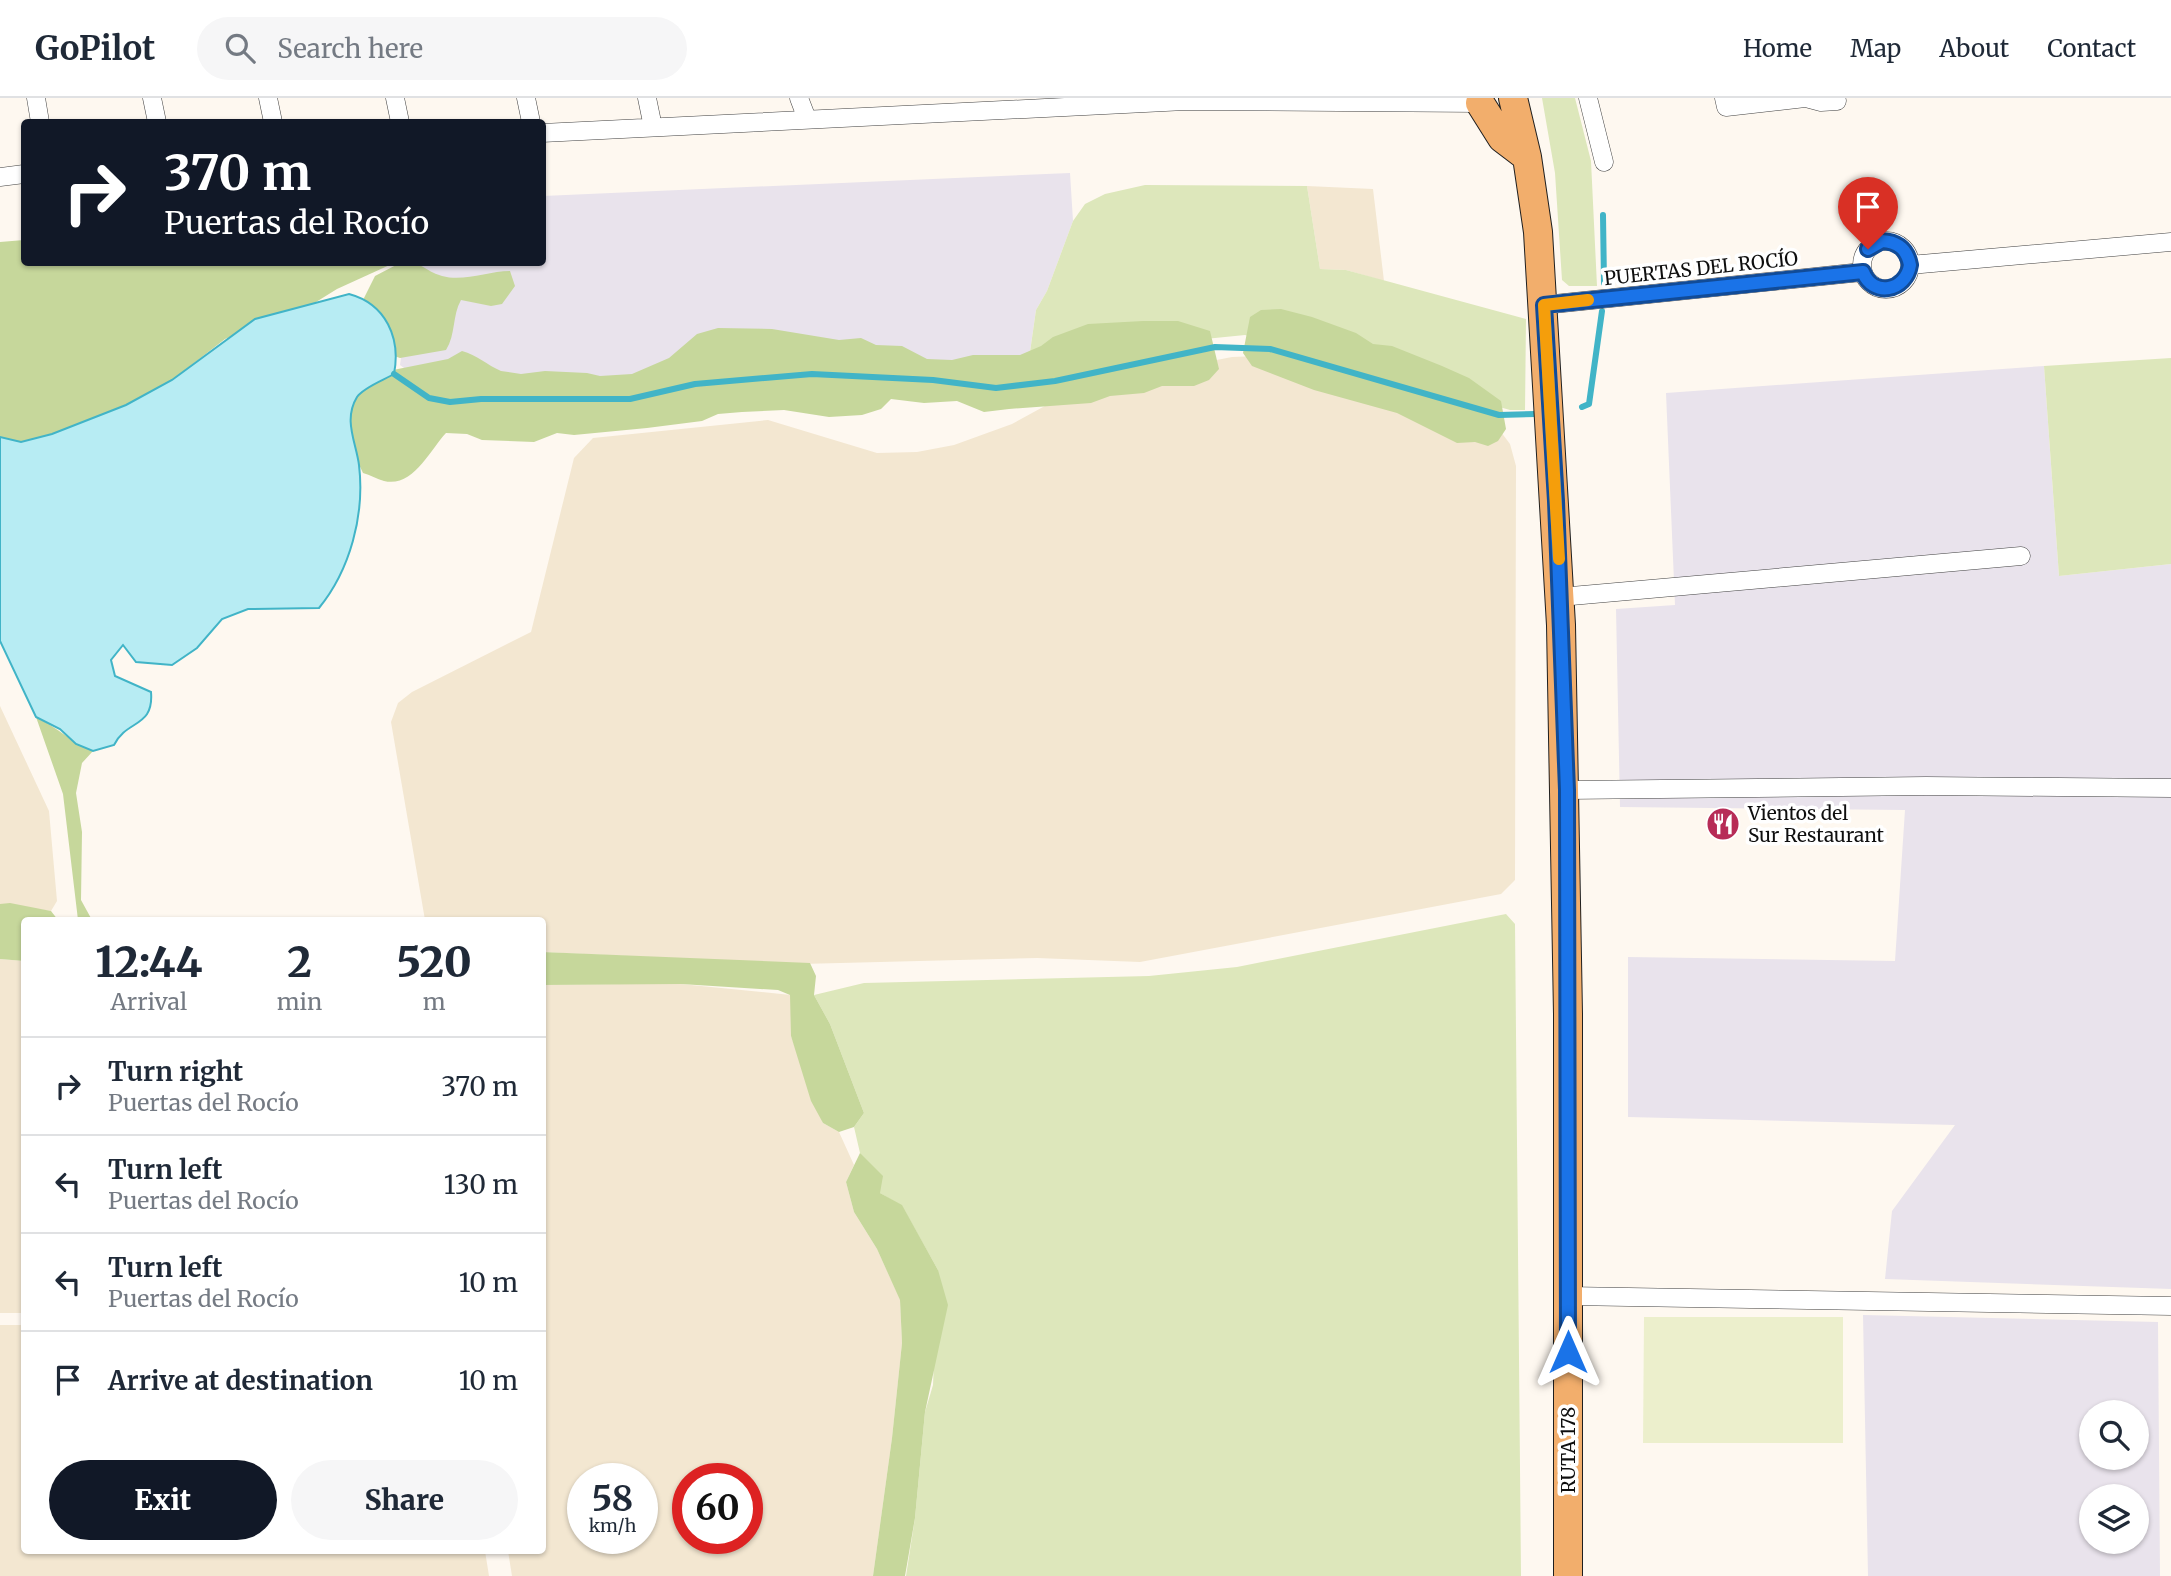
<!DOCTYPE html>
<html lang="en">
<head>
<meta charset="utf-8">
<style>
  body { margin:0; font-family:Merriweather,serif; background:#f6f6f7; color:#1f2937; height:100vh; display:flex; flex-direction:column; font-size:26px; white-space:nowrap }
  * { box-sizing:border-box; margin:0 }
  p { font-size:23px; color:#747a83 }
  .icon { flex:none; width:38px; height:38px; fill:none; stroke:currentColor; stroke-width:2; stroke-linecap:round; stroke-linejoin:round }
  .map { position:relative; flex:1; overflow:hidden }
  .panel { position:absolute; left:21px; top:819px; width:525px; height:637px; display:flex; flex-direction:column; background:#fff; border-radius:7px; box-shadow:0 2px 5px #0004 }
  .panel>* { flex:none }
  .top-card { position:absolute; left:21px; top:21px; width:525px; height:147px; border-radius:7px; box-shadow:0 2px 5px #0004; background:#111827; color:#fff; overflow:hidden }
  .controls { position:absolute; left:2079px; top:1302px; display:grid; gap:14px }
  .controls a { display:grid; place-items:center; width:70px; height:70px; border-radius:50%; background:#fff; box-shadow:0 2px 5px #0004; font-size:35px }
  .speed { position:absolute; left:567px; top:1365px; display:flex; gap:14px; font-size:35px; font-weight:700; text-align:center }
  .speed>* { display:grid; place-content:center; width:91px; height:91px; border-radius:50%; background:#fff; box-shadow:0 2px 5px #0004; line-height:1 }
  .speed small { font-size:18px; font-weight:400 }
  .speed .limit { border:10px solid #d22; background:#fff; color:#111 }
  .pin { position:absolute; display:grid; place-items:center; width:60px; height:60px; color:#fff; margin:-72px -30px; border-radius:50% 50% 50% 0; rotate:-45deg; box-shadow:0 0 7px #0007 }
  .pin .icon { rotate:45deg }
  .me { position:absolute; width:77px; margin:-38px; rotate:0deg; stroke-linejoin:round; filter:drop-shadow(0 0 5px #0008) }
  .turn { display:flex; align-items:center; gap:24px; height:147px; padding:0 28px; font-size:32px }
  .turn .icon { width:91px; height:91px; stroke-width:2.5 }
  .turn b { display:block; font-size:49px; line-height:60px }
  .eta { display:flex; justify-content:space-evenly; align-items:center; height:119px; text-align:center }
  .eta b { font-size:42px; font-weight:800; line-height:49px }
  .action { display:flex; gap:14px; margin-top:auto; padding:14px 28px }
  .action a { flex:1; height:80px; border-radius:42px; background:#111827; color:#fff; font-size:28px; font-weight:800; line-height:80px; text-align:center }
  .action a+a { background:#f6f6f7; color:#1f2937 }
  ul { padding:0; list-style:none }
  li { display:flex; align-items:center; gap:21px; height:98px; padding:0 28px; border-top:2px solid #e0e1e3 }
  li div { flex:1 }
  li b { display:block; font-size:26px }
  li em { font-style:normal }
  header { display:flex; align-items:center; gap:42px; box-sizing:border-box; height:98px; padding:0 35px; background:#fff; border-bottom:2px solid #e0e1e3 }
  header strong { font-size:33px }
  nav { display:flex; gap:38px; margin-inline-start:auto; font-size:24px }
  .search { width:490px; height:63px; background:#f6f6f7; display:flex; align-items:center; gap:18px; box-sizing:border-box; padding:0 24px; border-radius:38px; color:#747a83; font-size:26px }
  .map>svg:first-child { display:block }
  .industrial { fill:#e9e3ec; fill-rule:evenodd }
  .farmland { fill:#f3e7d1; fill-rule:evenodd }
  .green { fill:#dde7bb }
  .forest { fill:#c6d79b }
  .pitch { fill:#ecefcc }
  .water { fill:#b7ecf3; stroke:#41b4c7; stroke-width:2 }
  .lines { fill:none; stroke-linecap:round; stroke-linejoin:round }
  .stream { stroke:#41b4c7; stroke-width:6 }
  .street-casing { stroke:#414141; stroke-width:19 }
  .primary-casing { stroke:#1f1f1f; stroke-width:30 }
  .street { stroke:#fff; stroke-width:18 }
  .primary { stroke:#f2ae6c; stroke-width:28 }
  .route-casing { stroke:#114b97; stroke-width:18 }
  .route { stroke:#1a73e8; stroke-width:12 }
  .slow { stroke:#f59e0b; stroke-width:12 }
  .labels { text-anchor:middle; stroke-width:7; stroke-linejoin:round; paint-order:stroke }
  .street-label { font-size:19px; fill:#0e0e0e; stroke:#fff }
  .poi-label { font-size:19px; fill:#0e0e0e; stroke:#fff; text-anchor:start }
</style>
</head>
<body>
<header>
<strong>GoPilot</strong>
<div class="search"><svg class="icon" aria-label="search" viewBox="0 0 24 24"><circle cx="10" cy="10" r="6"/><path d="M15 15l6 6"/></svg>Search here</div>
<nav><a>Home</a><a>Map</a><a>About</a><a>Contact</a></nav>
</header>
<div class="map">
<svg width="2171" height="1478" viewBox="0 0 2171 1478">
  <rect width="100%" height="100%" fill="#fef8f0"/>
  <!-- industrial -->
  <path class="industrial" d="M1070 75 1073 123 1047 193 1036 212 1027 275 629 290 419 281 400 267 414 165 542 164 543 98Z
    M2044 268 2059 478 2171 466V1191L1885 1181 1892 1113 1955 1027 1628 1019V859L1895 863 1905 712 1620 709 1616 511 1675 507 1666 295Z
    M1863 1217 2158 1224 2160 1478H1868ZM2091 1314H2137V1360H2091ZM2091 1398H2137V1444H2091Z"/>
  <!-- farmland -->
  <path class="farmland" d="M1307 88 1373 91 1384 183 1346 172 1320 171Z
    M1259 258 1498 330 1510 346 1516 368 1515 782 1501 796 1140 864 1037 860 801 866 605 857 543 854 542 822H425L391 624 398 605 412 594 531 534 574 360 593 340 768 322 877 355 917 354 954 347 1012 326 1065 297 1150 275 1232 259Z
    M0 608 49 713 57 803 51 813 0 806Z
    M0 861 24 863V1215H0Z
    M621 886H681L791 897V938L823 1025 839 1034 854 1067 846 1084 854 1114 877 1151 900 1201 902 1245 892 1340 873 1478H512L508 1453 542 1452 543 887ZM583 1381H642V1440H583ZM688 1381H747V1440H688Z
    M0 1227H24V1452L485 1453 489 1478H0Z"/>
  <!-- green -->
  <path class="green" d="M1542 0H1575L1591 63 1597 188H1569L1562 182 1555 75Z
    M1145 87 1307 88 1320 171 1346 172 1526 221 1525 312H1510L1245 237 1175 244 1027 275 1036 212 1047 193 1073 123 1085 106 1105 96Z
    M2171 260V466L2059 478 2044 268Z
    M1506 816 1515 826 1521 1478H906L915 1420 925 1314 933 1287 938 1172 902 1108 880 1095 860 1055 854 1029 864 1015 830 926 814 897 864 885 1149 878 1237 869Z"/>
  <!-- forest -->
  <path class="forest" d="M24 142V164L394 165 337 191 308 209 297 210 225 241 172 282 126 307 52 336 21 344 0 340V144Z
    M400 165C427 165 422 172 442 178 464 184 488 173 510 173L515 188 502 206 491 208 461 202C452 218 456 236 446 252L400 260 380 253 362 204 375 178Z
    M1281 211 1312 219 1356 235 1373 246 1392 248 1442 268 1469 280 1501 303 1506 331 1498 343 1488 348 1475 344 1457 345 1397 315 1314 292 1252 268 1243 255 1250 219 1261 212Z
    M1143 223H1178L1210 233 1219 271 1209 282 1194 288H1162L1144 295 1110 298 1091 305 1009 311 984 314 957 303 924 305 891 301 881 311 862 317 829 319 784 312 742 314 718 316 702 323 647 330 574 337 557 335 534 344 482 342 467 336 446 335C430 352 413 390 384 383 377 381 370 377 363 375L346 339 338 302 388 273 448 261 462 253C477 257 487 267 501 273L521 276 545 273 587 275 600 278 632 276 669 260 697 236 718 230 772 231 839 242 861 240 876 247 902 248 927 261 952 262 973 257H1020L1041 248 1053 239 1088 226Z
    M36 619C56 629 72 644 93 653L82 665 76 695 82 734 81 802 92 822H78L63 696Z
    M10 805 51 813 58 822H24V863L0 861V806Z
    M542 854 810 865 816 878 814 897 830 926 864 1015 854 1029 839 1034 823 1025 811 1003 791 938 790 897 778 892 681 886 543 887Z
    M860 1055 883 1078 880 1095 902 1107 938 1172 948 1207 925 1314 915 1420 905 1478H873L892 1340 902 1245 900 1202 877 1151 854 1114 846 1084Z"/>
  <!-- pitch -->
  <path class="pitch" d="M1644 1219H1843V1345H1643Z"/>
  <!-- water -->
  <path class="water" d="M349 196C386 206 401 240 394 276 384 282 364 289 357 299 343 322 356 344 359 367 365 417 350 472 319 510L248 511 222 521 197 550 172 567 136 564 123 547 111 562 115 578 151 594C154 630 127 621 114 647L93 653 76 646 60 631 36 619 0 543V339L21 344 52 336 126 307 172 282 255 221Z"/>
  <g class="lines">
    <!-- stream -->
    <path class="stream" d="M1603 117 1604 185
      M394 276 429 300 450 304 481 301H630L695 286 812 276 933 282 996 290 1055 283 1215 249 1270 251 1499 317 1536 316
      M1582 309 1589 306 1602 213"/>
    <defs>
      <path id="street" d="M36 0 40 24
        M152 0 157 24
        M268 0 273 24
        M395 0 400 24
        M526 0 531 24
        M647 0 653 29
        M799 0 807 21
        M1588 0 1604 64
        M1724 0 1726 9 1805 0
        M1806 0 1821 4 1837 3
        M542 35 1185 3 1480 5
        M0 79 24 76
        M1862 167a24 24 0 1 1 48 0a24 24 0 1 1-48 0Z
        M1910 167 2171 144
        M1544 207 1862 174
        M1560 499 2021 458
        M1567 692 1926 688 2171 690
        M1568 1198 2171 1208"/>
      <path id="primary" d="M1513 0 1527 59 1538 134 1561 527 1568 916V1478
        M1480 5 1502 40 1527 59"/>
    </defs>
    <!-- street casing -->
    <use href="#street" class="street-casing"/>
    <!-- primary casing -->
    <use href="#primary" class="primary-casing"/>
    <!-- street -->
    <use href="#street" class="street"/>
    <!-- primary -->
    <use href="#primary" class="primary"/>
  </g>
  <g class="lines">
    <defs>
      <path id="route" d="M1568 1254 1567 692 1556 403 1544 207 1863 174C1873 200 1906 193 1910 167 1907 151 1898 144 1882 143L1868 151"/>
    </defs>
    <!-- route casing -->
    <use href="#route" class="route-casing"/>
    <!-- route -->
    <use href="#route" class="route"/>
    <!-- slow -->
    <path class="slow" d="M1559 461 1544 207 1588 202"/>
  </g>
  <!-- icons -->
  <defs>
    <symbol id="restaurant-disc" viewBox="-11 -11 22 22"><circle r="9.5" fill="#b72c57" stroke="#fff"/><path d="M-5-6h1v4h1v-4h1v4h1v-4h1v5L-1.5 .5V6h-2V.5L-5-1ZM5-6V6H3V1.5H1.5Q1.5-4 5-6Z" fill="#fff"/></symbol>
  </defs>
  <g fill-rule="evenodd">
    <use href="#restaurant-disc" x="1704" y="707" width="38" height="38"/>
  </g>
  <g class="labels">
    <!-- street labels -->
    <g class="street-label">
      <text transform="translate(1701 170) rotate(-6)" y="7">PUERTAS DEL ROCÍO</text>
      <text transform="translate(1568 1352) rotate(-90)" y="7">RUTA 178</text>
    </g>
    <!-- poi labels -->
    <g class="poi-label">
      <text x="1748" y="722">Vientos del<tspan x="1748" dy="22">Sur Restaurant</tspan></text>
    </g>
  </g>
</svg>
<div class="controls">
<a><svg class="icon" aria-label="search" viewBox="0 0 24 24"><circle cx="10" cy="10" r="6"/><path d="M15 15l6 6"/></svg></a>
<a><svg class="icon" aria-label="layers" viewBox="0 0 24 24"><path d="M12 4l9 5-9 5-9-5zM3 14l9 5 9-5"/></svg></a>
</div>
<div class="speed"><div>58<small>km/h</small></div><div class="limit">60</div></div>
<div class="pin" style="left:1868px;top:151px;background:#d93025"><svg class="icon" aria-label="arrive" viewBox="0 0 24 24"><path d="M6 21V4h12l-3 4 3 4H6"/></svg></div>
<svg class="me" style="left:1568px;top:1254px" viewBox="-20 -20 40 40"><path d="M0-17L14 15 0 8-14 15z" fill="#1a73e8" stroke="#fff" stroke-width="4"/></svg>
<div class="top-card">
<div class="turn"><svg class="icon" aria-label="right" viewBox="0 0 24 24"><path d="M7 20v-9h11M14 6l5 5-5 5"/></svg><div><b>370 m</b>Puertas del Rocío</div></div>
</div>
<section class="panel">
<div class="eta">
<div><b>12:44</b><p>Arrival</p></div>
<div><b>2</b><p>min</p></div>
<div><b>520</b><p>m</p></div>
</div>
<ul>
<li><svg class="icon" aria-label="right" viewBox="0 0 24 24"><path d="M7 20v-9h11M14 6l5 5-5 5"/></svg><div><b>Turn right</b><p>Puertas del Rocío</p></div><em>370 m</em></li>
<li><svg class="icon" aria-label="left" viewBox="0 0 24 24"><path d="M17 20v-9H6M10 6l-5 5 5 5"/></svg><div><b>Turn left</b><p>Puertas del Rocío</p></div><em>130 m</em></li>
<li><svg class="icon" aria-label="left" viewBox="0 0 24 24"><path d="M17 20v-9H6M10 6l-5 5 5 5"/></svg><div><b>Turn left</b><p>Puertas del Rocío</p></div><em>10 m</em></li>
<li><svg class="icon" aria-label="arrive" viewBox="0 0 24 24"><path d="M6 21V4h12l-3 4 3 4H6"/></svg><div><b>Arrive at destination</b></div><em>10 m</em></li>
</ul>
<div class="action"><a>Exit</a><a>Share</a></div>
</section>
</div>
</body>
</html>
